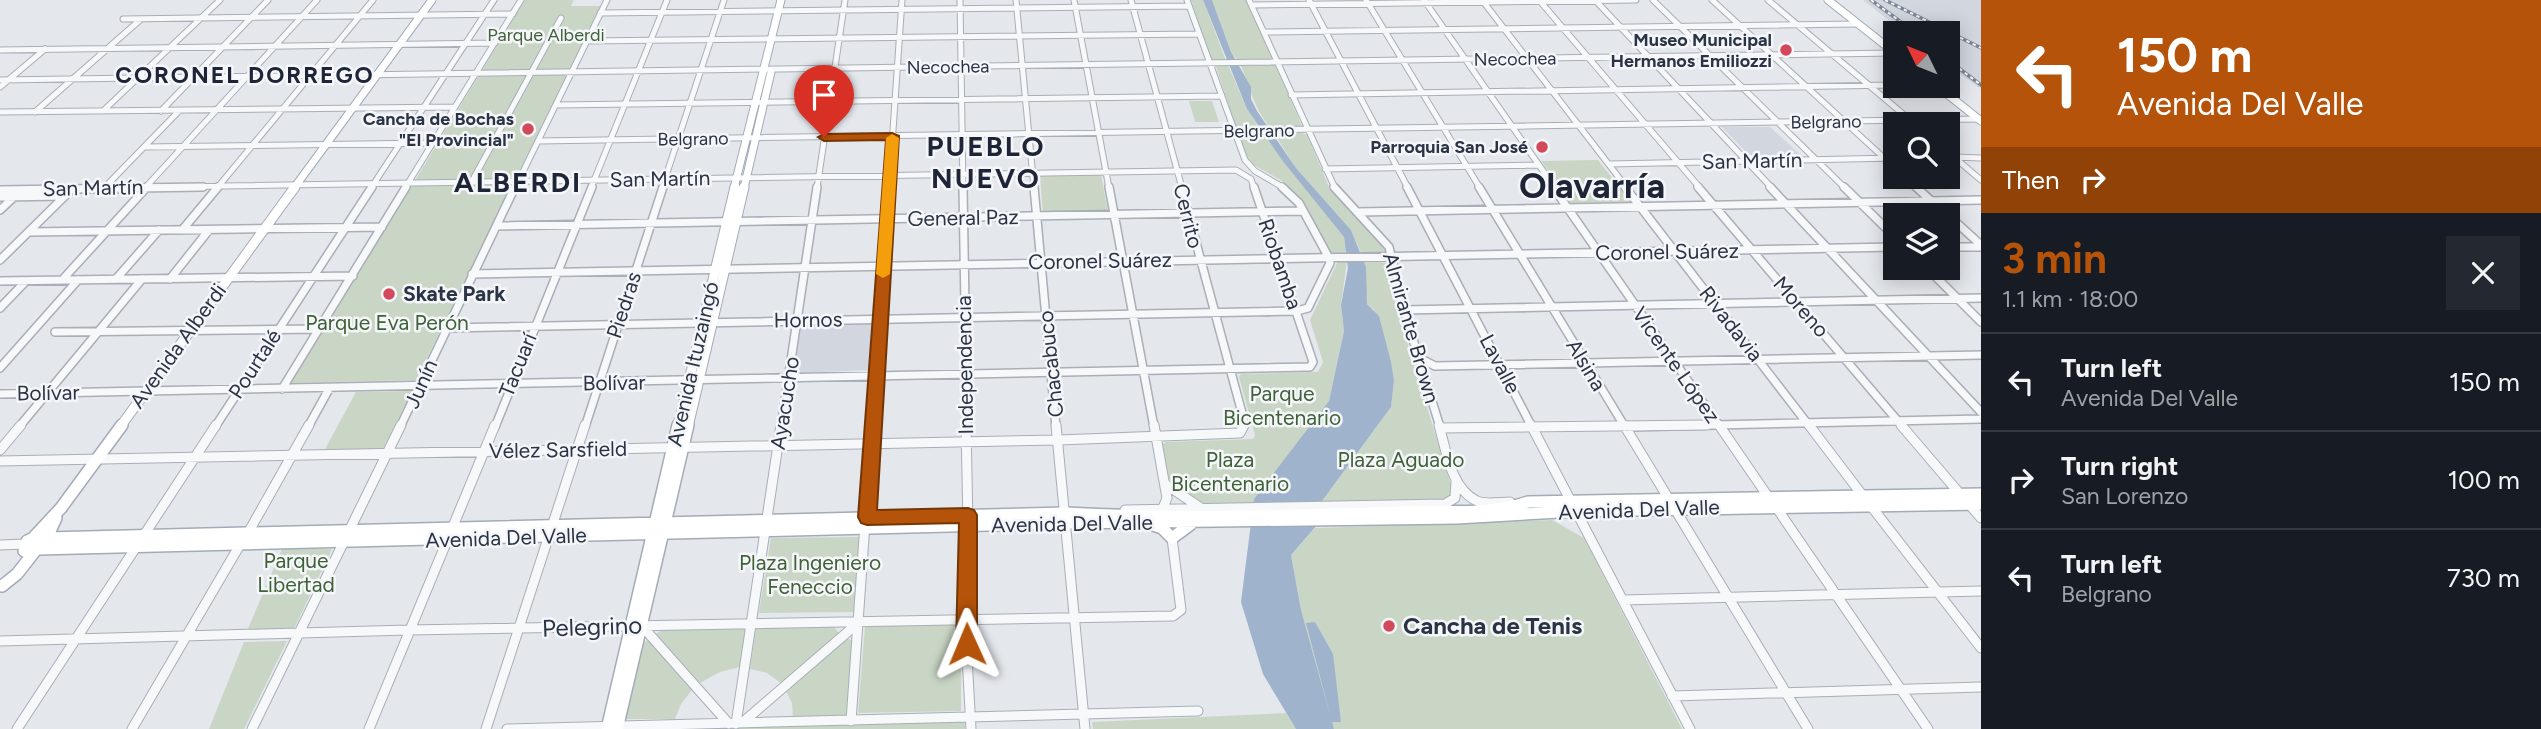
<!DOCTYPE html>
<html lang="en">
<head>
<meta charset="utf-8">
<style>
  body { margin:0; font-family:Figtree,sans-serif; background:#242831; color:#f1f3f6; height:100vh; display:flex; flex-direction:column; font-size:26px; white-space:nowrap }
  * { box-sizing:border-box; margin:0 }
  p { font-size:23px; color:#9ea1a6 }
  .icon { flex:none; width:38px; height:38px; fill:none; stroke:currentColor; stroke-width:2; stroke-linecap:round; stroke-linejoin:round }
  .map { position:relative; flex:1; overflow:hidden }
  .side { display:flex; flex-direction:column; background:#171b24; width:560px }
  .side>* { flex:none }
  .hud { background:#b45309; color:#fff; overflow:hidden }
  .needle { width:46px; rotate:313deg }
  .buttons { position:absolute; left:1883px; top:21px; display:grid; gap:14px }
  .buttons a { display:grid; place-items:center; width:77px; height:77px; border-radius:0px; background:#171b24; box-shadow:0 4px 18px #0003; font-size:35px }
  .pin { position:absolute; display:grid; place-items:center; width:60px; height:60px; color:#fff; margin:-72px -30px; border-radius:50% 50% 50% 0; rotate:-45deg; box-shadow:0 0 7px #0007 }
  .pin .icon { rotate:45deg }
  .me { position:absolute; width:77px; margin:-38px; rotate:359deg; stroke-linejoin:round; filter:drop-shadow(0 0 5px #0008) }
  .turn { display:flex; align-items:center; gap:24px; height:147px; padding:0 21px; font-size:32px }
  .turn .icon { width:91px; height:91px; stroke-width:2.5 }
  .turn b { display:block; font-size:49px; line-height:60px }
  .then { display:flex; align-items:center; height:66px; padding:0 21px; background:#0003; gap:14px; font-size:26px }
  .round { display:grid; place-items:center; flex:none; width:74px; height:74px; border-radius:0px; background:#242831 }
  .headline { display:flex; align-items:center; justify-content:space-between; height:119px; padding:0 21px }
  h1 { font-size:42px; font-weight:700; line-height:52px; color:#b45309 }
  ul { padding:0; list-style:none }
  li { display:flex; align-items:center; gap:21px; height:98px; padding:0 21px; border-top:2px solid #363941 }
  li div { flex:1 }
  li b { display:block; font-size:26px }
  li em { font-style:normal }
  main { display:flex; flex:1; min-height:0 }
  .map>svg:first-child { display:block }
  .built { fill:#d2d6de }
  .green { fill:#c9d6c5 }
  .water { fill:#9fb4cc }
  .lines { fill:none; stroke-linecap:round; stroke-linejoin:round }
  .minor-far2-casing { stroke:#a9aeb7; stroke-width:7 }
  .minor-far1-casing { stroke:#a9aeb7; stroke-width:10 }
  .minor-casing { stroke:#a9aeb7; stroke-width:11 }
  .major-far2-casing { stroke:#a3abb8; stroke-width:9 }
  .major-far1-casing { stroke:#a3abb8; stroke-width:11 }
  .major-casing { stroke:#a3abb8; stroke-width:14 }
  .minor-far2 { stroke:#f7f8fa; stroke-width:5 }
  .minor-far1 { stroke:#f7f8fa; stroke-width:7 }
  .minor { stroke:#f7f8fa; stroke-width:9 }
  .major-far2 { stroke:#fff; stroke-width:7 }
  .major-far1 { stroke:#fff; stroke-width:9 }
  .major { stroke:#fff; stroke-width:11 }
  .rail-casing { stroke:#7d8696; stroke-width:3.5 }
  .rail { stroke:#f4f6f9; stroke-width:2; stroke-dasharray:3.5; stroke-linecap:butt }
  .route { fill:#b45309; stroke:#753606; stroke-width:2 }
  .slow { fill:#f59e0b }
  .poi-dot { fill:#d1495b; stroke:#f4f6f9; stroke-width:2.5 }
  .labels { text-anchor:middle; stroke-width:5; stroke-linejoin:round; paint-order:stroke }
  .far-park-label { font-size:18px; fill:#3f6138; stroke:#f4f6f9 }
  .far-poi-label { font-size:18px; font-weight:bold; fill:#2b3445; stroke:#f4f6f9; text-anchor:end }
  .far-street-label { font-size:18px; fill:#2b3445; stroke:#f4f6f9 }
  .street-label { font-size:21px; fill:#2b3445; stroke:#f4f6f9 }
  .poi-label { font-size:21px; font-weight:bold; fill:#2b3445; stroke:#f4f6f9; text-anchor:start }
  .park-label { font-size:21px; fill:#3f6138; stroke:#f4f6f9 }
  .far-district-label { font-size:23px; font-weight:bold; letter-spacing:2px; fill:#1d2536; stroke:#f4f6f9 }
  .near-poi-label { font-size:24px; font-weight:bold; fill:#2b3445; stroke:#f4f6f9; text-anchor:start }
  .near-street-label { font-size:24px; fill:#2b3445; stroke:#f4f6f9 }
  .district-label { font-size:28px; font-weight:bold; letter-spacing:2px; fill:#1d2536; stroke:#f4f6f9 }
  .town-label { font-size:35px; font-weight:bold; fill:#1d2536; stroke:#f4f6f9 }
</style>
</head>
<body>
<main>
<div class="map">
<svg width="1981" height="729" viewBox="0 0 1981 729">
  <rect width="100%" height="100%" fill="#e4e7ec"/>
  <!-- built -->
  <path class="built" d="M1863 0H1981V89L1948 65V33H1905Z
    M1722 127H1770L1801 155H1749Z
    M873 320 871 370 795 373 801 322Z"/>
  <!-- green -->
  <path class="green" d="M525 0H574L571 6H603L570 71 481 72Z
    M1191 0H1203L1226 61 1210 59Z
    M1212 0H1248L1273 58 1270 61H1238L1231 52Z
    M1240 64 1276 65 1302 126 1271 129C1252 105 1252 90 1240 64Z
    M1219 65H1228L1247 109 1260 129 1236 127 1216 67Z
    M569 74 515 180 414 182 479 75Z
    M1189 101H1212L1219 122H1195Z
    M1241 133H1263L1344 237 1346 255 1329 252 1300 199 1282 181 1249 162 1239 134Z
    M1274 133H1302L1307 135 1329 187 1354 210 1385 247V252L1362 255 1351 230 1296 168Z
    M1598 160 1631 202 1570 203 1541 161Z
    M1101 174 1108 213 1043 214 1040 175Z
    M513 184 416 380 290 383 411 185Z
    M1364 260 1386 263 1399 316 1451 485 1453 497 1448 500 1322 501 1391 407 1394 381 1374 310 1367 304Z
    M1338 261H1347L1341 305 1344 331 1329 401 1253 504 1200 505 1170 484 1162 445 1166 442 1253 439 1255 435 1239 377 1241 374 1318 372 1323 362 1310 320Z
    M412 391 383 449 324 451 356 392Z
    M1552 520 1584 538 1682 729H1334L1301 610 1291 555 1315 528Z
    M860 537 854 612 759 613 771 538Z
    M282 549H332L294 629 247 631Z
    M961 625V711L858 713 865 626Z
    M756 626H833L839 633 781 683 767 673 750 669Z
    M746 627 740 667 720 672 700 683 656 634 665 628Z
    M847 638 853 641 847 717 793 718 792 703 786 691Z
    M648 640 692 690 681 704 675 719H624L640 645Z
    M287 641 244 729H209L244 642Z
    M1286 713 1296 729H1093L1092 722Z
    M965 721V729H693Z"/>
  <!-- water -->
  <path class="water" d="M1203 0H1212L1231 52 1251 87V99L1257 111 1296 168 1351 230 1366 267 1367 304 1379 316 1391 362 1394 381 1391 407 1322 501 1318 524 1291 555 1301 610 1334 729H1296L1263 674 1241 602 1254 499 1329 401 1344 331 1341 305 1348 268 1344 237 1282 160 1247 109Z
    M1315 622 1333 654 1341 722H1332L1306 623Z"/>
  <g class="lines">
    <defs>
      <path id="minor-far2" d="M960 0 963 188
        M1016 0 1034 188
        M1074 0 1109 188
        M1131 0 1182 188
        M1187 0 1245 160 1255 171 1284 188
        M1249 0 1335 188
        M1309 0 1408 188
        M1366 0 1480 188
        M1424 0 1555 188
        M1482 0 1627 188
        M1539 0 1700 188
        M1595 0 1772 188
        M1653 0 1845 188
        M1712 0 1895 168
        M1768 0 1909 119
        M1252 5 1636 0
        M600 13 1188 6
        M123 19 513 14
        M1264 32 1859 24
        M587 41 1198 34
        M0 50 495 43
        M0 80 1895 53
        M0 87 45 49
        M1291 95 1895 85
        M556 105 1222 96
        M103 111 220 0
        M161 111 268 0
        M0 112 454 107
        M35 112 140 20
        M538 141 1981 119
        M144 147 433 143
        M1948 152 1981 180
        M1954 157 1981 158
        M1609 164 1895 158
        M1325 169 1538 165
        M1905 177 1918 188
        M471 183 561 18
        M94 188 1236 170 1251 179 1254 188
        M104 188 179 111
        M145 188 317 0
        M217 188 373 0
        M371 188 494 0
        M405 188 521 0
        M515 188 607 0
        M591 188 667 0
        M662 188 724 0
        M817 188 845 0
        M889 188 902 0"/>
      <path id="minor-far1" d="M963 187 967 427
        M1034 187 1056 427
        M1109 187 1154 427
        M1181 187 1245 424 1243 427
        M1282 187 1299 203 1329 258
        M1334 187 1389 247 1404 310 1440 427
        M1407 187 1532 427
        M1479 187 1625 427
        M1553 187 1720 427
        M1625 187 1810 427
        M1698 187 1903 427
        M1770 187 1981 412
        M1844 187 1895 237
        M1916 187 1947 215
        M0 190 203 187
        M0 197 65 196
        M0 210 15 196
        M1359 212 1981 200
        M1948 215 1981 245
        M497 226 1303 211
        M183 229 218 187
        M29 232 382 227
        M1948 247H1981
        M0 260 72 189
        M1927 268 1981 322
        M472 274 1895 247
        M63 279 147 187
        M116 279 159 230
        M170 279 209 230
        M0 281 353 276
        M0 308 26 281
        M1404 310 1981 298
        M446 328 1297 311 1308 308 1330 263 1329 258
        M55 332 319 329
        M1417 357 1435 366 1981 355
        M0 368 78 280
        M282 389 406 187
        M0 394 1310 367 1313 362 1254 187
        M19 427 142 279
        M215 427 372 187
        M308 427 329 389
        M400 427 515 187
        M495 427 592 187
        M585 427 663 187
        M781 427 817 187
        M872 427 889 187
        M1629 427 1981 419"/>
      <path id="minor" d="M966 425 968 525 965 620 971 729
        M1056 425 1085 729
        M1154 425 1167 498 1163 508
        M1439 425C1446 450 1451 489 1477 501 1487 505 1500 502 1510 502
        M1531 425 1690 729
        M1624 425 1808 729
        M1719 425 1769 498
        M1809 425 1863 496
        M1901 425 1960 494
        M1440 428 1707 425
        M0 450 21 425
        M0 461 1059 440 1240 433 1244 425
        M1165 484 1201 508
        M1968 503 1981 518
        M1871 506 1981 648
        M1776 507 1928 729
        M1125 510 1445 504 1455 498 1456 481
        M248 533 309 425
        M0 545 25 544
        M1623 600 1981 591
        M642 626 729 724
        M0 641 408 630 1173 616 1181 610 1172 538
        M1672 696 1981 687
        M851 721 872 425
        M742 723 858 623
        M736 724 781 425
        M17 729 216 425
        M132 729 241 543
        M252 729 401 425
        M369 729 495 425
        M486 729 585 425
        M507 729 1198 711"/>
      <path id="major-far2" d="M1828 0 1895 53
        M1937 86 1981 121
        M294 188 432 0
        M734 188 781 0
        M744 188 771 72"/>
      <path id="major-far1" d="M120 427 295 187
        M678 427 735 187
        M688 427 744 187"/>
      <path id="major" d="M1153 525 1162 528 1172 538 1191 524
        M38 536 27 541 24 551C45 552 48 534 56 518
        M34 537 61 508 122 425
        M47 538 1066 513C1178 519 1289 516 1401 512 1443 510 1488 516 1528 502L1981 494
        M38 549 1066 523 1457 518 1576 511 1981 504
        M2 586 17 574 35 551
        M607 729 678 425
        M617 729 688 425"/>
    </defs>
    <!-- minor-far2 casing -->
    <use href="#minor-far2" class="minor-far2-casing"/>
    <!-- minor-far1 casing -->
    <use href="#minor-far1" class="minor-far1-casing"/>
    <!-- minor casing -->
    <use href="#minor" class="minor-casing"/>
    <!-- major-far2 casing -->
    <use href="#major-far2" class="major-far2-casing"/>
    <!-- major-far1 casing -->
    <use href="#major-far1" class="major-far1-casing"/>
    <!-- major casing -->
    <use href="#major" class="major-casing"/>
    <!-- minor-far2 -->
    <use href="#minor-far2" class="minor-far2"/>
    <!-- minor-far1 -->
    <use href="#minor-far1" class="minor-far1"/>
    <!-- minor -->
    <use href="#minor" class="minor"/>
    <!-- major-far2 -->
    <use href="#major-far2" class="major-far2"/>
    <!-- major-far1 -->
    <use href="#major-far1" class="major-far1"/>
    <!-- major -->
    <use href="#major" class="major"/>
    <defs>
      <path id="rail" d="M1871 0 1916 33
        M1885 0 1981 48
        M1948 60 1981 85"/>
    </defs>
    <!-- rail casing -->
    <use href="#rail" class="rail-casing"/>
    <!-- rail -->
    <use href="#rail" class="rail"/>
  </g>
  <!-- route -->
  <path class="route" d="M892 133 899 136 877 510 968 508 974 510 977 515V644L974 651 967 653 959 651 956 644 959 523 867 525 861 523 858 517 886 140 824 141 818 137 824 134Z"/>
  <!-- slow -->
  <path class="slow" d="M892 134 899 138 890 274 883 278 876 274 886 138Z"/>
  <!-- markers -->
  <g class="poi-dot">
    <circle cx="1786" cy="50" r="7"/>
    <circle cx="528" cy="129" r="7"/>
    <circle cx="1542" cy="147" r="7"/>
    <circle cx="389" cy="294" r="7"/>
    <circle cx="1389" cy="626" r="7"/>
  </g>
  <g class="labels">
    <!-- far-park labels -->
    <g class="far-park-label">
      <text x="546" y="41">Parque Alberdi</text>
    </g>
    <!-- far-poi labels -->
    <g class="far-poi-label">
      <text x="1772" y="46">Museo Municipal<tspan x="1772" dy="21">Hermanos Emiliozzi</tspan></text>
      <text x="514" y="125">Cancha de Bochas<tspan x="514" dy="21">"El Provincial"</tspan></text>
      <text x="1528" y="153">Parroquia San José</text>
    </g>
    <!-- far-street labels -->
    <g class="far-street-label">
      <text transform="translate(1515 59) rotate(-1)" y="6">Necochea</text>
      <text transform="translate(948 67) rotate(-1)" y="6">Necochea</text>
      <text transform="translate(1826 122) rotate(-1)" y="6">Belgrano</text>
      <text transform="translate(1259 131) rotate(-1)" y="6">Belgrano</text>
      <text transform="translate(693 139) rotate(-1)" y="6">Belgrano</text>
    </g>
    <!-- street labels -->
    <g class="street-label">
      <text transform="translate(1752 161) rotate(-1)" y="7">San Martín</text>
      <text transform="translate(660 179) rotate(-1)" y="7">San Martín</text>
      <text transform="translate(93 188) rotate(-1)" y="7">San Martín</text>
      <text transform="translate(1188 216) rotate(76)" y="7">Cerrito</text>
      <text transform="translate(963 218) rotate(-1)" y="7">General Paz</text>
      <text transform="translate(1667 252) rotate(-1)" y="7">Coronel Suárez</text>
      <text transform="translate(1100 261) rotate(-1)" y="7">Coronel Suárez</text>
      <text transform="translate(1280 264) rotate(71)" y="7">Riobamba</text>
      <text transform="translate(624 305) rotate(-72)" y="7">Piedras</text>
      <text transform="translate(1801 307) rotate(49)" y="7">Moreno</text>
      <text transform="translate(808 320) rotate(-1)" y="7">Hornos</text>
      <text transform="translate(1731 324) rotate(52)" y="7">Rivadavia</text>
      <text transform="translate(1411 328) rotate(74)" y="7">Almirante Brown</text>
      <text transform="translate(178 346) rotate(-54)" y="7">Avenida Alberdi</text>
      <text transform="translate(255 364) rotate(-57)" y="7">Pourtalé</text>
      <text transform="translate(693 364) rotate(-77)" y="7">Avenida Ituzaingó</text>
      <text transform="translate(1051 364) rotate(-96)" y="7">Chacabuco</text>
      <text transform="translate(1500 364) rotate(62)" y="7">Lavalle</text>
      <text transform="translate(518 365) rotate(-68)" y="7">Tacuarí</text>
      <text transform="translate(965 365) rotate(-91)" y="7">Independencia</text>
      <text transform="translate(1586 365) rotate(59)" y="7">Alsina</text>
      <text transform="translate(1676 365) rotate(55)" y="7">Vicente López</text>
      <text transform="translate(614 383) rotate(-1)" y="7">Bolívar</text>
      <text transform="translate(421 384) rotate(-66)" y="7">Junín</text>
      <text transform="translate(48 393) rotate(-1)" y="7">Bolívar</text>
      <text transform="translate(785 403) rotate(-81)" y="7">Ayacucho</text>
      <text transform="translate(558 450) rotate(-1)" y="7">Vélez Sarsfield</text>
      <text transform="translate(1639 510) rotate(-2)" y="7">Avenida Del Valle</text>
      <text transform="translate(1072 524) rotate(-1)" y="7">Avenida Del Valle</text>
      <text transform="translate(506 538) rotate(-2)" y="7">Avenida Del Valle</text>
    </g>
    <!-- poi labels -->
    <g class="poi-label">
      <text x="403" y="301">Skate Park</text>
    </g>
    <!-- park labels -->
    <g class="park-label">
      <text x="387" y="330">Parque Eva Perón</text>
      <text x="1282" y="401">Parque<tspan x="1282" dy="24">Bicentenario</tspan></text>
      <text x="1230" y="467">Plaza<tspan x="1230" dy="24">Bicentenario</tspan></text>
      <text x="1401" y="467">Plaza Aguado</text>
      <text x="296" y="568">Parque<tspan x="296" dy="24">Libertad</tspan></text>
      <text x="810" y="570">Plaza Ingeniero<tspan x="810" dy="24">Feneccio</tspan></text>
    </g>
    <!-- far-district labels -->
    <g class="far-district-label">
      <text x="245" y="83">CORONEL DORREGO</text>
    </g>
    <!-- near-poi labels -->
    <g class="near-poi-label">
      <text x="1403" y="634">Cancha de Tenis</text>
    </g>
    <!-- near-street labels -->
    <g class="near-street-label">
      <text transform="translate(592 627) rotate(-2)" y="8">Pelegrino</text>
    </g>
    <!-- district labels -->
    <g class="district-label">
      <text x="986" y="156">PUEBLO<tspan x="986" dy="32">NUEVO</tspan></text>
      <text x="518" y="192">ALBERDI</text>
    </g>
    <!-- town labels -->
    <g class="town-label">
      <text x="1592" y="198">Olavarría</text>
    </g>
  </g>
</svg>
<div class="buttons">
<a><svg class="needle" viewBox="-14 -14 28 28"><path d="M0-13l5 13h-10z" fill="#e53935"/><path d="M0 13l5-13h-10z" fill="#9ea1a6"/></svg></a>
<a><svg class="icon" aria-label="search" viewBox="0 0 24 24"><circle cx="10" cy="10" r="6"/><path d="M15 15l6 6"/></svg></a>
<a><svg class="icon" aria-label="layers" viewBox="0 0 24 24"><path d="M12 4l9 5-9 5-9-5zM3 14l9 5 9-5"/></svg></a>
</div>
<div class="pin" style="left:824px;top:137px;background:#d93025"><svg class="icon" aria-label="arrive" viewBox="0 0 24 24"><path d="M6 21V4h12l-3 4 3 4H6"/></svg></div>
<svg class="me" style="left:967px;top:644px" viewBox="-20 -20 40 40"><path d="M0-17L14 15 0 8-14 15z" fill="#b45309" stroke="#fff" stroke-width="4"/></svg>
</div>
<section class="side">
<div class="hud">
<div class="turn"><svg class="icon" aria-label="left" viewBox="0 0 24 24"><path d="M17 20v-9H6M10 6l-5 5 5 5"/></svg><div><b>150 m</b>Avenida Del Valle</div></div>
<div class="then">Then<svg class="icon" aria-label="right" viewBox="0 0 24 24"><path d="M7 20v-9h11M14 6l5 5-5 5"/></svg></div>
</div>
<div class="headline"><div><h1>3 min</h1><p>1.1 km · 18:00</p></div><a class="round"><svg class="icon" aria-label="close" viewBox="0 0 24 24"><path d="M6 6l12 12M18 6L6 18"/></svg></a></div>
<ul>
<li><svg class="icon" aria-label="left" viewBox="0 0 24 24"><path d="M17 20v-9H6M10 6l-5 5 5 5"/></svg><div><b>Turn left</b><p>Avenida Del Valle</p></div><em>150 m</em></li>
<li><svg class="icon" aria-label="right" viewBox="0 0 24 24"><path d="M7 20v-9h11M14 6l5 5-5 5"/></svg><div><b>Turn right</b><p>San Lorenzo</p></div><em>100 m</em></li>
<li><svg class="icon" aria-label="left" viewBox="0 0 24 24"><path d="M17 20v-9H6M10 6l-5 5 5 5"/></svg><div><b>Turn left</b><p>Belgrano</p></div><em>730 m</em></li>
</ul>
</section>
</main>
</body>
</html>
